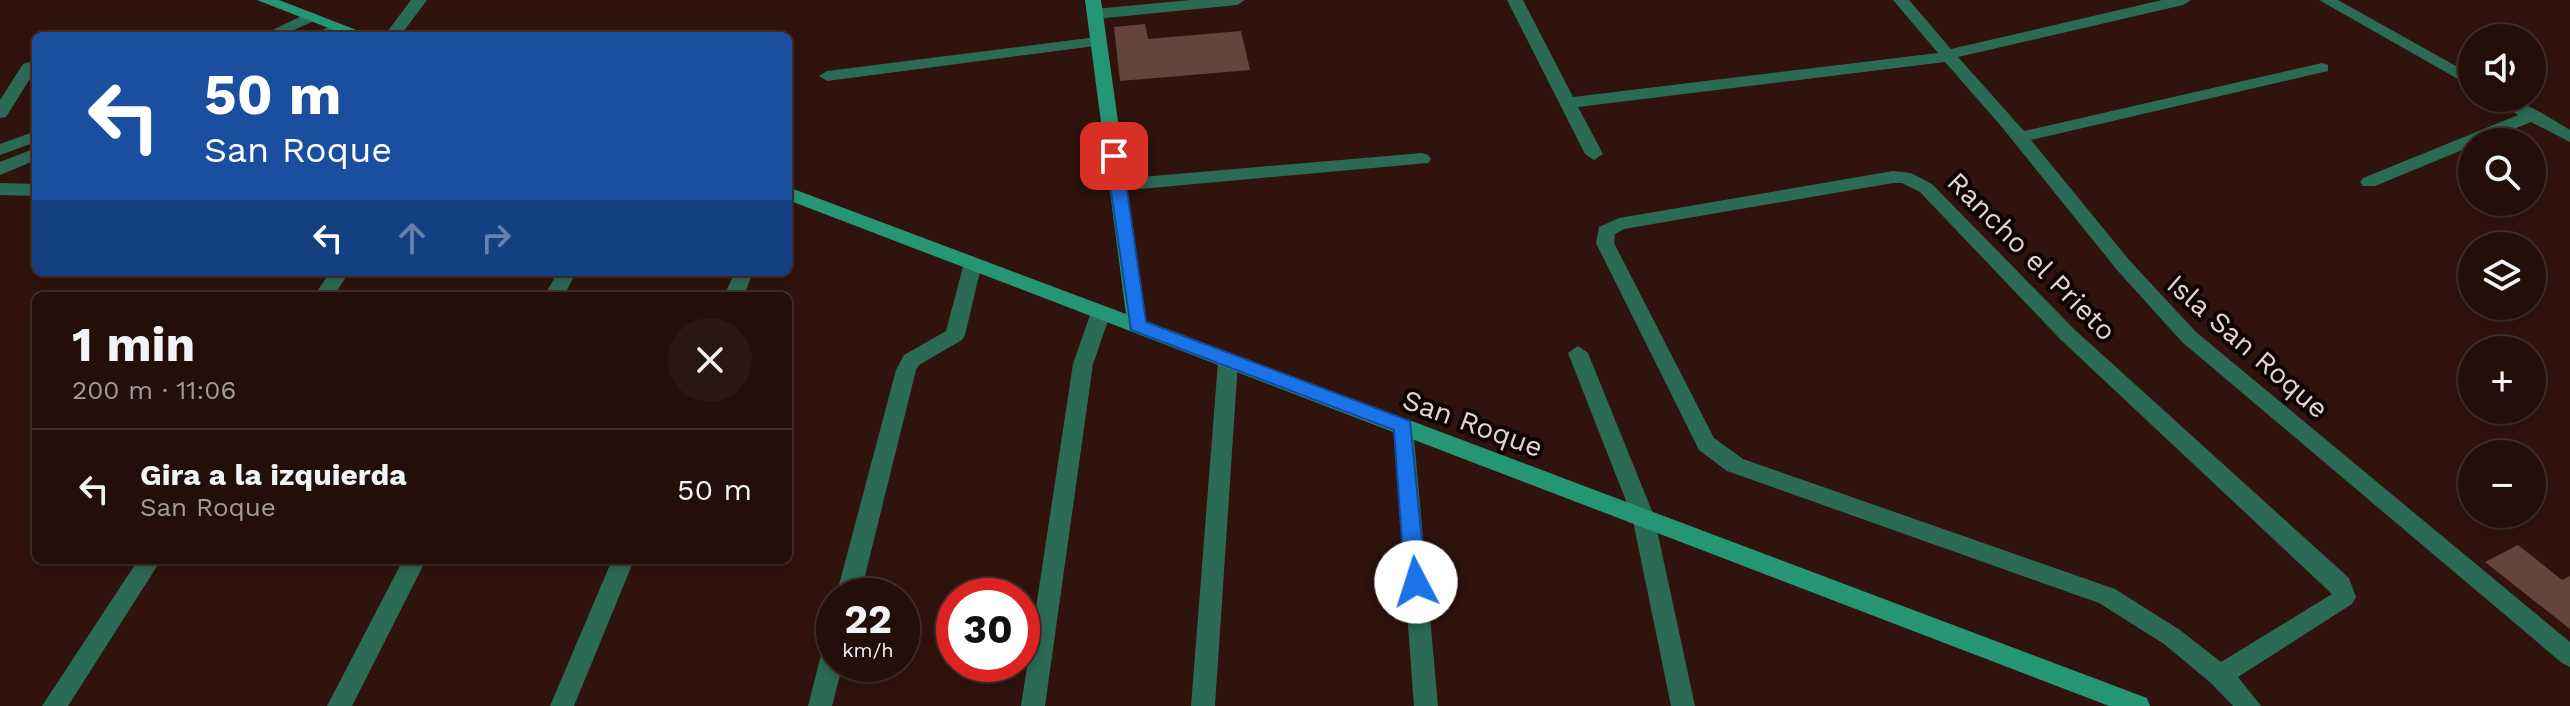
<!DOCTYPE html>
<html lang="es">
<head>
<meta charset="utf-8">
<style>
  body { margin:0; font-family:"Work Sans",sans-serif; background:#2b1712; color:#f1f3f6; height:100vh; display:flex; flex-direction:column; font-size:30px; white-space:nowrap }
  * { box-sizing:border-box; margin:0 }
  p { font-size:26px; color:#a39c9c }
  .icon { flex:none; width:44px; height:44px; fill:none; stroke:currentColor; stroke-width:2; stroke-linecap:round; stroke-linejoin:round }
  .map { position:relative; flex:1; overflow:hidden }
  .side { position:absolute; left:32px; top:292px; width:760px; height:272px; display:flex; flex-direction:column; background:#230e09; border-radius:12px; box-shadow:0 4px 12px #0003,0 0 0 2px #402e2a }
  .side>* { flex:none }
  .banner { position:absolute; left:32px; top:32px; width:760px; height:244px; border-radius:12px; box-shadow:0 4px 12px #0003,0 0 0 2px #402e2a; background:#1a4fa0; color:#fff; overflow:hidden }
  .fabs { position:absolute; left:2458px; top:24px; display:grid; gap:16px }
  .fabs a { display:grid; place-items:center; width:88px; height:88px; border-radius:50%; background:#230e09; box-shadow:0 4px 12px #0003,0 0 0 2px #402e2a; font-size:40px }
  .speed { position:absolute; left:816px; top:578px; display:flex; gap:16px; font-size:40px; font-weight:700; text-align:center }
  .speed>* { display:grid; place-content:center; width:104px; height:104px; border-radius:50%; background:#230e09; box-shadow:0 4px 12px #0003,0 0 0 2px #402e2a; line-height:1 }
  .speed small { font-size:20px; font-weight:400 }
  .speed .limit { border:12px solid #d22; background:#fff; color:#111 }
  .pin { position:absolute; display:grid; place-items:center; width:68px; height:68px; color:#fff; margin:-34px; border-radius:16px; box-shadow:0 4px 12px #0006 }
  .me { position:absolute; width:88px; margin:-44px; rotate:355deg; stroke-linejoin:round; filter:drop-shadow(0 0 6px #0008) }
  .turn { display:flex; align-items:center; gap:28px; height:168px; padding:0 40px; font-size:36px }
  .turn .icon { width:104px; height:104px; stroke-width:2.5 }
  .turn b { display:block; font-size:56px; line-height:68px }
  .lanes { display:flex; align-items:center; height:76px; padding:0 40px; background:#0003; justify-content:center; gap:40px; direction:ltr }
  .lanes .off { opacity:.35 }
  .round { display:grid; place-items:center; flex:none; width:84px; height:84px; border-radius:42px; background:#2b1712 }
  .overview { display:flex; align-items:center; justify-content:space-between; height:136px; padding:0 40px }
  h1 { font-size:48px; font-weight:700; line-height:60px }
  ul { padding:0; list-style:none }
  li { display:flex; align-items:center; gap:24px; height:120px; padding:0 40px; border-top:2px solid #402e2a }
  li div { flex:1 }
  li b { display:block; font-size:30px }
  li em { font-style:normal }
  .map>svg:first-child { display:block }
  .building { fill:#64443b }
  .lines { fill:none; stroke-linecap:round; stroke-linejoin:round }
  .minor { fill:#2b6a54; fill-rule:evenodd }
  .secondary { fill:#259674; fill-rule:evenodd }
  .route { fill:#1a73e8; stroke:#114b97; stroke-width:2 }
  .labels { text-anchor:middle; stroke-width:8; stroke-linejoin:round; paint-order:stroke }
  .street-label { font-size:28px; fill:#e7d3ce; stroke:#0e0402 }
</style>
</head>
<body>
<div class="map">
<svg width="2570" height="706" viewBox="0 0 2570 706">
  <rect width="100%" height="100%" fill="#2f130c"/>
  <!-- building -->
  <path class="building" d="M1145 24 1148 39 1241 31 1250 70 1120 81 1114 27Z
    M2518 545 2562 580 2570 576V629L2485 562Z"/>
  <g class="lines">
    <!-- minor -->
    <path class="minor" d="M411 0H427L400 36H384Z
      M1190 0H1245L1237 5 1095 19 1087 14 1095 9Z
      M1507 0H1523L1573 97 1938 53 1893 0H1909L1951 49 2162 0H2191L2183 5 1958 57 2024 131 2322 63 2328 65V71L2031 140 2130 261 2196 332 2570 642V667L2562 663 2182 342 2117 270 2001 126 1945 62 1578 107 1603 154 1594 160 1585 154Z
      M2319 0H2338L2472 75V87Z
      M310 12 316 14V20L281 36H260Z
      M337 23 345 28C336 38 323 36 310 36Z
      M1097 37 1103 39V45L827 81 819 76 827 71Z
      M29 62 35 64 36 69 6 117 0 118V100L23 64Z
      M2493 98C2523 98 2544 115 2570 130V142L2531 122 2482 142H2472V146L2375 186H2363L2360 182 2363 178 2518 115Z
      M36 131V142L0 155V144Z
      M36 148V160L0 175V162Z
      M1422 153 1428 155 1431 159 1428 163 1118 191 1109 185 1118 179Z
      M1893 171 1911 173 1932 184 2074 329 2349 578 2356 597 2352 604 2238 677 2261 706H2233L2211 683 2164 644 2099 603 1727 471 1699 450 1596 243 1599 227 1619 218ZM1893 183H1902L1920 192 2060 339 2332 594 2221 662 2180 630 2115 589 1743 459 1714 438 1614 243 1615 234 1624 229Z
      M0 183 36 184V196L0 195Z
      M973 257 982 263 965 335 962 340 919 365 916 370 860 596H836L896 370 904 355 946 331 964 263Z
      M330 272H349L334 296H314Z
      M558 272H576L564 296H544Z
      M735 272H753L744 296H724Z
      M1101 305 1111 312 1093 364 1045 706H1021L1073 364 1091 312Z
      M1578 346 1588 353 1654 516 1695 706H1671L1632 516 1568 353Z
      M1228 355 1238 362 1215 706H1191L1218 362Z
      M1403 418 1410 420 1413 426 1438 706H1414L1393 426 1396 420Z
      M138 560H161L68 706H42Z
      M403 560H426L352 706H327Z
      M612 560H634L574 706H550Z
      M834 641V664H843L832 706H808L822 651 826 644Z"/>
    <!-- secondary -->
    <path class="secondary" d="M257 0H279L372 36H349Z
      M1085 0H1101L1146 321 2147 698 2150 706H2109L788 200V187L1126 314Z"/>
  </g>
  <!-- route -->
  <path class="route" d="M1114 151 1122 156 1146 322 1410 421 1426 582 1423 588 1416 590 1405 582 1394 430 1131 330 1106 156Z"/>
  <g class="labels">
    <!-- street labels -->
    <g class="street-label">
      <text transform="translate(2032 256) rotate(45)" y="10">Rancho el Prieto</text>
      <text transform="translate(2248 346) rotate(41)" y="10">Isla San Roque</text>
      <text transform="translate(1473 423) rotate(20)" y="10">San Roque</text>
    </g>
  </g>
</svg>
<div class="fabs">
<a><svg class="icon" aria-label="sound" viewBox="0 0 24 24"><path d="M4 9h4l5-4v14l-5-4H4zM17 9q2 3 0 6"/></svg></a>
<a><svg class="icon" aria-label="search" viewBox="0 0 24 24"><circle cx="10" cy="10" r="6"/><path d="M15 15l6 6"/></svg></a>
<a><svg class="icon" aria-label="layers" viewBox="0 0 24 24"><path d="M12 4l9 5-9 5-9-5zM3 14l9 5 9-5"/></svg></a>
<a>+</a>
<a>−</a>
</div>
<div class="speed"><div>22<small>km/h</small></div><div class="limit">30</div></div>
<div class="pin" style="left:1114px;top:156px;background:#d93025"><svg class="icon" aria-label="arrive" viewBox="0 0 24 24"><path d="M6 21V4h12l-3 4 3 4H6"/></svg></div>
<svg class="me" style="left:1416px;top:582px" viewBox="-20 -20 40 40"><circle r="19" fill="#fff"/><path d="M0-13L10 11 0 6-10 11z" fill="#1a73e8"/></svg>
<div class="banner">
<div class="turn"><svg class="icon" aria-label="left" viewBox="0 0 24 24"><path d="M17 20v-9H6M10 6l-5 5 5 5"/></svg><div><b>50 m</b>San Roque</div></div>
<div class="lanes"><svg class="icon" aria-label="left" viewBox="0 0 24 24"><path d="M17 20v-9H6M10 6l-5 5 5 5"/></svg><svg class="icon off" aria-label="ahead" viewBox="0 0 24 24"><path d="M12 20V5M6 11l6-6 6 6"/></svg><svg class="icon off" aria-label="right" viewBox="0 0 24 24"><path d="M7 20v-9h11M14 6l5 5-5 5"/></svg></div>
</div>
<section class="side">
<div class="overview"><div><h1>1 min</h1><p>200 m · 11:06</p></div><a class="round"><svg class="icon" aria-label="close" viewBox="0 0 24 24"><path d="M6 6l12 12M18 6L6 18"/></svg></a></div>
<ul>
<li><svg class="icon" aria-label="left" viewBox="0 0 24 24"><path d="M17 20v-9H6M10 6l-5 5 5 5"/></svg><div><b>Gira a la izquierda</b><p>San Roque</p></div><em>50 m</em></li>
</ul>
</section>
</div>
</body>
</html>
